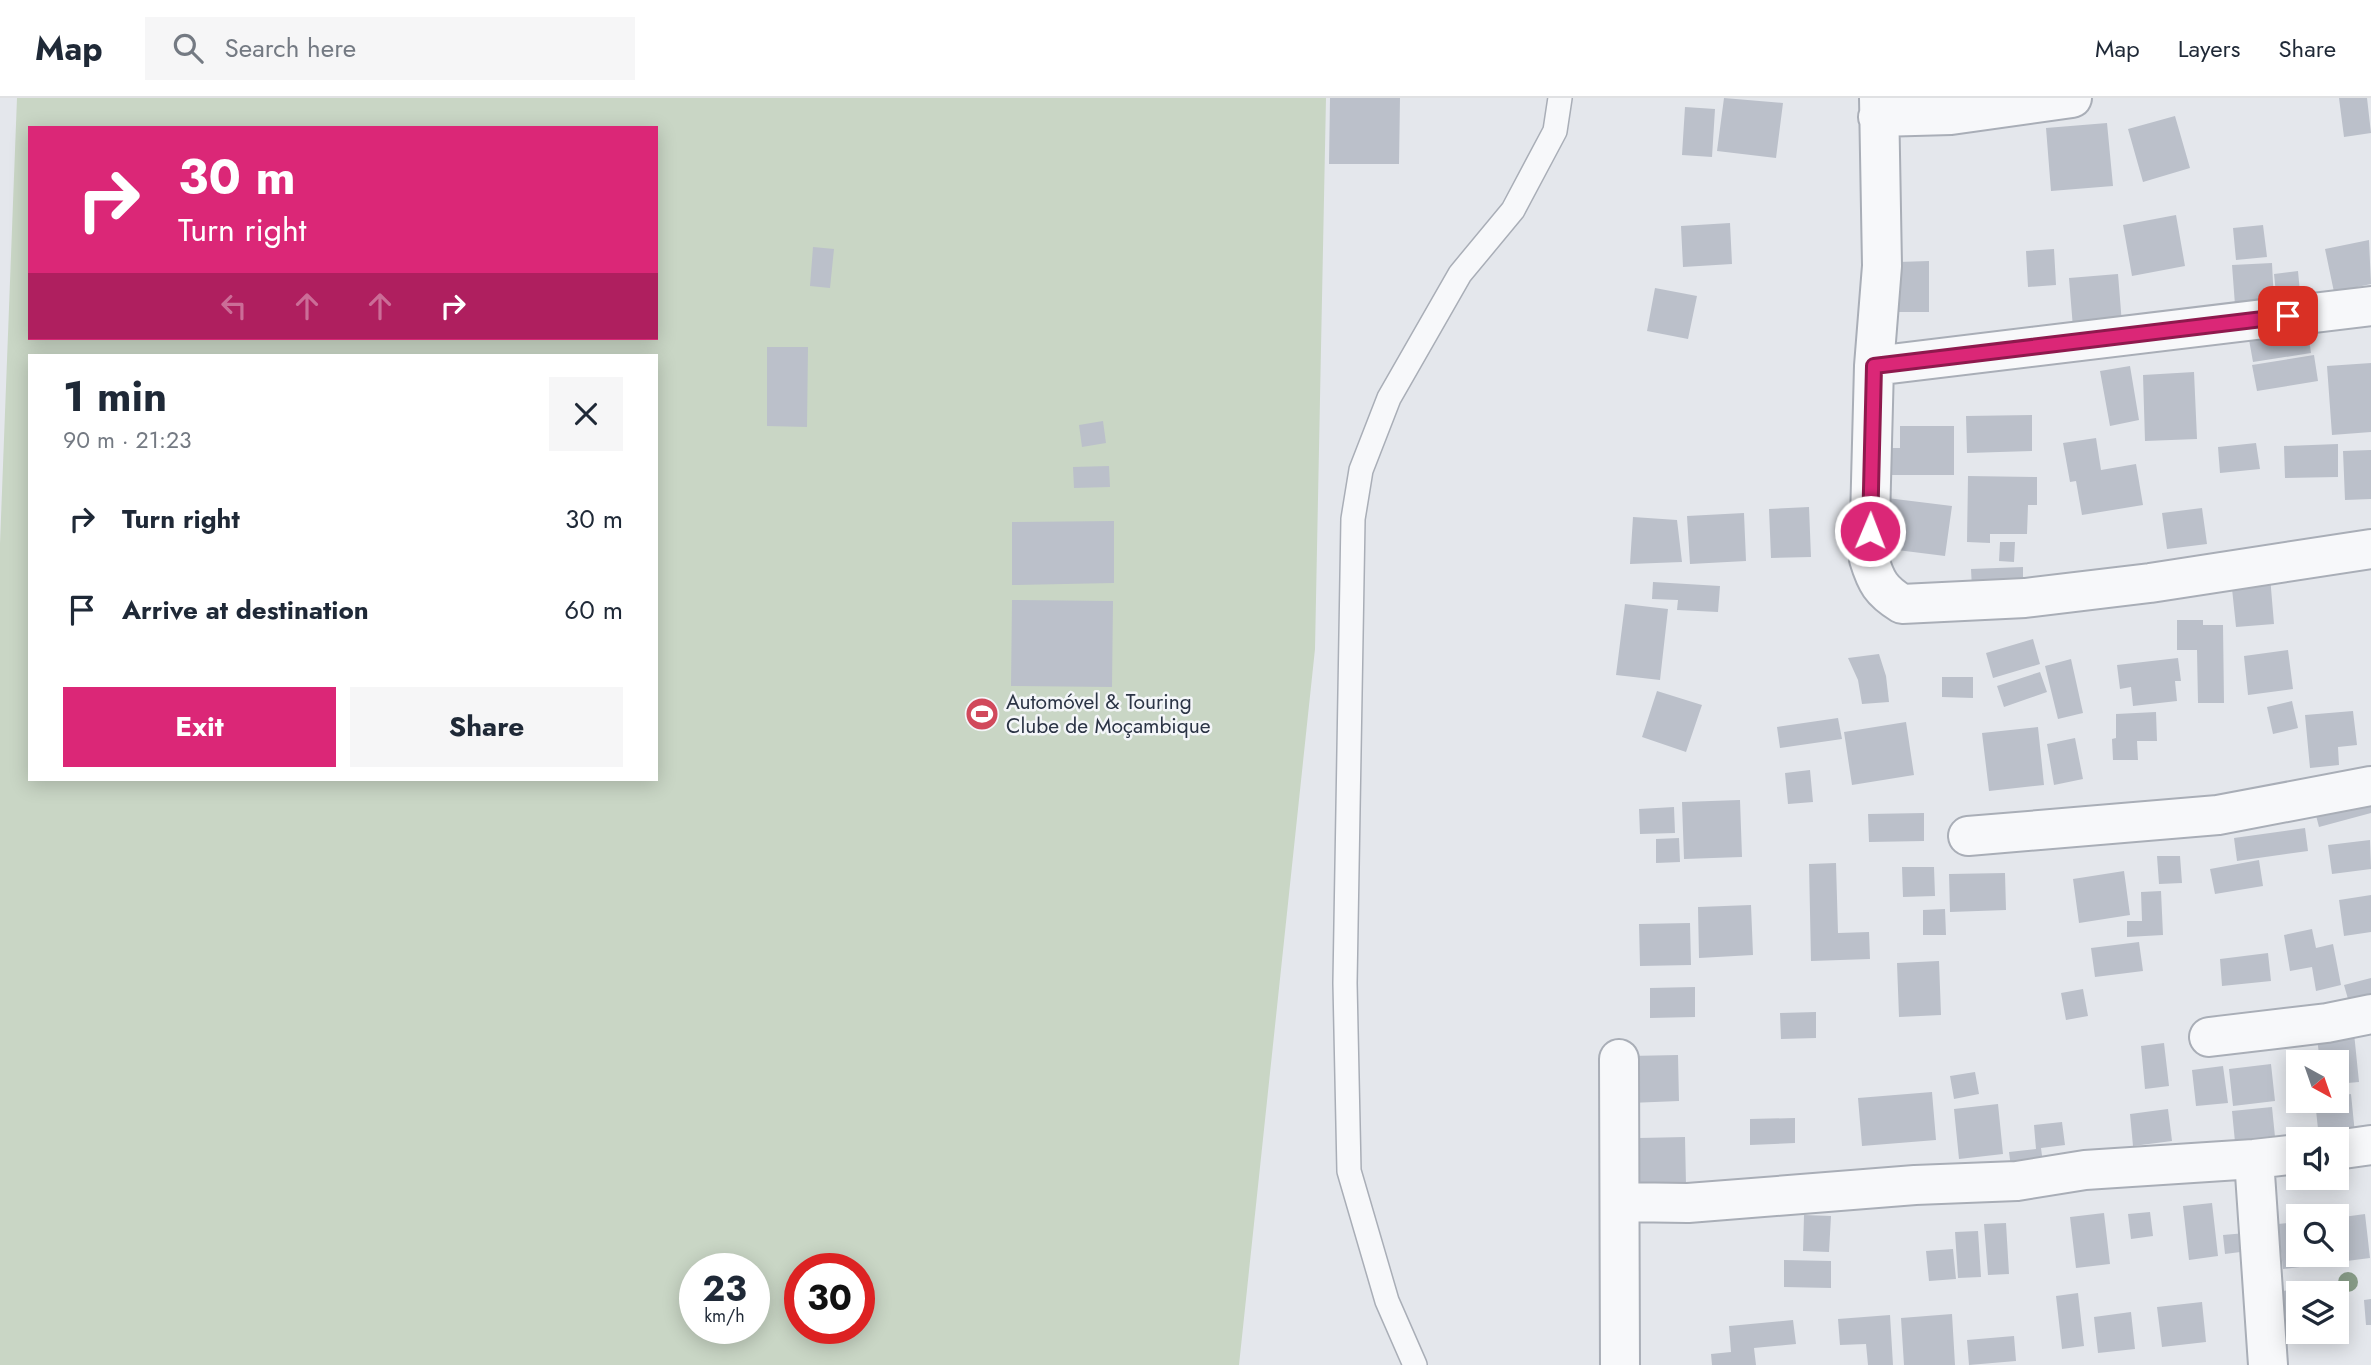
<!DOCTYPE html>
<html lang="en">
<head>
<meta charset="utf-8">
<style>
  body { margin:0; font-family:Jost,sans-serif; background:#f6f6f7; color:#1f2937; height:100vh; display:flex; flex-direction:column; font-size:26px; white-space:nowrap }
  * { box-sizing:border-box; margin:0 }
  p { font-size:23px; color:#747a83 }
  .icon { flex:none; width:38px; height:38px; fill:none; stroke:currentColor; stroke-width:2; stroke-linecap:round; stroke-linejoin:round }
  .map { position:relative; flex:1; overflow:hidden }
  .side { position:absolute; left:28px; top:256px; width:630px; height:427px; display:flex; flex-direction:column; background:#fff; border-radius:0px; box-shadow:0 4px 18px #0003 }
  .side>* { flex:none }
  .top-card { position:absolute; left:28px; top:28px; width:630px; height:214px; border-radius:0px; box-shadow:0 4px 18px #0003; background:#db2777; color:#fff; overflow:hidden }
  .needle { width:46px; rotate:140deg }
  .buttons { position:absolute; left:2286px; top:952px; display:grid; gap:14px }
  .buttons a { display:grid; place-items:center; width:63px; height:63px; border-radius:0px; background:#fff; box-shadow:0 4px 18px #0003; font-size:35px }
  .speed { position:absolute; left:679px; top:1155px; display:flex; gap:14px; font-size:35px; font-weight:700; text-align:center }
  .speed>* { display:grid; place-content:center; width:91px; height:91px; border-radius:50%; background:#fff; box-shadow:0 4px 18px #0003; line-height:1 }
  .speed small { font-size:18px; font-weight:400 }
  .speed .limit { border:10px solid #d22; background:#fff; color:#111 }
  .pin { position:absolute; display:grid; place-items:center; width:60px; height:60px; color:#fff; margin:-30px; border-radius:14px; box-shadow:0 4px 10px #0006 }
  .me { position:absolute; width:77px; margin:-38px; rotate:1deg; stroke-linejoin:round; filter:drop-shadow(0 0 5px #0008) }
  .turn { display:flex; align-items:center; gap:24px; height:147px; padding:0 35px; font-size:32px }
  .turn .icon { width:91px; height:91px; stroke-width:2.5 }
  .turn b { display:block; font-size:49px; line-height:60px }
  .lanes { display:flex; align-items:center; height:66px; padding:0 35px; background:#0003; justify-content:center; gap:35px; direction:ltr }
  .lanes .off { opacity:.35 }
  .round { display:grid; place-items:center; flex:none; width:74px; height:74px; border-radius:0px; background:#f6f6f7 }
  .head { display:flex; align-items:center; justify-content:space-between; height:119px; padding:0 35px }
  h1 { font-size:42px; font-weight:700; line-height:52px }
  .cta { display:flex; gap:14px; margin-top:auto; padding:14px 35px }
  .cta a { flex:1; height:80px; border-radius:0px; background:#db2777; color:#fff; font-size:28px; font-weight:700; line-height:80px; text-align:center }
  .cta a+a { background:#f6f6f7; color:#1f2937 }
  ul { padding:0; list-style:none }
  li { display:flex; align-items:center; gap:21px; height:91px; padding:0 35px }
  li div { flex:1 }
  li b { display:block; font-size:26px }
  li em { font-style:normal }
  header { display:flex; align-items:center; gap:42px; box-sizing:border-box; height:98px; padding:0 35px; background:#fff; border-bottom:2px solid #e0e1e3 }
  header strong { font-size:33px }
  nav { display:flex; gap:38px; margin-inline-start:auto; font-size:24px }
  .search { width:490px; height:63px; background:#f6f6f7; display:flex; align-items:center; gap:18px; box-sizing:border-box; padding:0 24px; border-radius:0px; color:#747a83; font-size:26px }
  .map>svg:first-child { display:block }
  .pitch { fill:#c9d6c5; fill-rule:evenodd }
  .building { fill:#bbc0ca }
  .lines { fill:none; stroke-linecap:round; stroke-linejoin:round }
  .lane-casing { stroke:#a9aeb7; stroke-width:26 }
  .street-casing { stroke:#a9aeb7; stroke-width:42 }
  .lane { stroke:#f7f8fa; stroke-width:23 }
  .street { stroke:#f7f8fa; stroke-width:38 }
  .tree { fill:#899d89 }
  .route-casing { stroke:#8e194d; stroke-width:18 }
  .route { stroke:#db2777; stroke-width:12 }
  .labels { text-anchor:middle; stroke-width:5; stroke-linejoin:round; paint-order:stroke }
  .poi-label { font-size:21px; fill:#2b3445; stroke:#f4f6f9; text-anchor:start }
</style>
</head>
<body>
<header>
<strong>Map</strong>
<div class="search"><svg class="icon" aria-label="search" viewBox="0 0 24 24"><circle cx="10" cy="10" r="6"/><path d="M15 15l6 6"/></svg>Search here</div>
<nav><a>Map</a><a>Layers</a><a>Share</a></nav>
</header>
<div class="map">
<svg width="2371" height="1267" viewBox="0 0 2371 1267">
  <rect width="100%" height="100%" fill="#e4e7ec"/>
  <!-- pitch -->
  <path class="pitch" d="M17 0H1326L1315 551 1239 1267H0V446ZM30 30H656V240H30ZM30 257H656V681H30ZM695 1171H754V1230H695ZM800 1171H859V1230H800Z"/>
  <!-- building -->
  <path class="building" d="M1330 0H1400L1399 66H1329Z
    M1724 0 1783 5 1776 60 1717 53Z
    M2339 0H2367L2371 35 2344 39Z
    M1685 9 1715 11 1712 59 1682 57Z
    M2175 18 2190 70 2143 84 2128 31Z
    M2107 25 2113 88 2051 93 2046 30Z
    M2176 117 2185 168 2132 178 2123 127Z
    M1730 125 1732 166 1683 169 1681 128Z
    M2263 127 2267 159 2236 162 2233 130Z
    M2369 142 2371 186 2334 194 2325 151Z
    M813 149 834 151 830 190 810 188Z
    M2054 151 2056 187 2028 189 2026 153Z
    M1929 163V214H1898V164Z
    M2272 165 2274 204 2235 207 2232 167Z
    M2298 173 2300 194 2276 196 2274 176Z
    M2118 176 2122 226 2073 230 2069 180Z
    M1655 190 1697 198 1688 241 1647 233Z
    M2307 226 2311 255 2253 264 2248 236Z
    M767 249H808L807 329 767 328Z
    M2314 257 2318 283 2257 293 2252 267Z
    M2371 265V334L2332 337 2327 268Z
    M2130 268 2139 322 2110 328 2100 273Z
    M2194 274 2197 341 2145 343 2143 277Z
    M2032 317V353L1967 355 1966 318Z
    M1103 323 1106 345 1082 349 1079 327Z
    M1900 328H1954V377H1886V350H1900Z
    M2096 340 2101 372 2136 366 2143 407 2082 417 2076 383 2070 384 2063 345Z
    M2256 345 2260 371 2220 375 2218 349Z
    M2338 346V379L2285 380 2284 348Z
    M2371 352V401L2345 402 2343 353Z
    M1109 368 1110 389 1074 390 1073 369Z
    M1968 378 2037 379V407H2028L2027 436H1990V445L1967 444Z
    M1887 400 1952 408 1945 458 1881 450Z
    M1809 409 1811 459 1771 460 1769 411Z
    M2202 410 2207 446 2167 451 2162 415Z
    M1744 415 1746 463 1690 466 1687 418Z
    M1633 419 1677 422 1682 464 1630 466Z
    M1114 423V485L1012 487V424Z
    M2000 444H2015L2014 464 1999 463Z
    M2023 469V489L1972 491 1971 471Z
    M2270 478 2274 526 2236 529 2231 481Z
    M1653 484 1720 488 1718 514 1677 512 1678 502 1652 501Z
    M1012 502 1113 503 1112 589 1011 588Z
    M1625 506 1668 511 1660 582 1616 577Z
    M2177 522H2203V527H2223L2224 605H2198L2197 552H2177Z
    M2033 541 2040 566 1993 580 1986 555Z
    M2288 552 2293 591 2248 597 2244 558Z
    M1879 556 1886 578 1889 604 1862 606 1858 582 1848 560Z
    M2178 560 2181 583H2175L2177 603 2133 608 2131 589 2120 591 2117 567Z
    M2071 561 2083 615 2058 621 2045 568Z
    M2040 574 2047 594 2004 609 1997 588Z
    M1942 579H1973V600L1942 599Z
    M1657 593 1702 607 1686 654 1642 639Z
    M2292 603 2298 630 2273 636 2267 609Z
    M2353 613 2357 647 2338 649 2339 667 2310 670 2305 617Z
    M2156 614 2157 643H2137L2138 662H2113L2112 641 2116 640V616Z
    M1838 620 1842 641 1780 650 1777 629Z
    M1906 624 1914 677 1852 687 1844 634Z
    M2038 629 2044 687 1989 693 1982 635Z
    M2075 640 2083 681 2054 687 2047 646Z
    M1810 672 1813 704 1788 706 1785 675Z
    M2371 690V715L2319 729 2313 706Z
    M1740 702 1742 759 1684 761 1682 704Z
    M1674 709 1675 735 1640 736 1639 711Z
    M1924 715V743L1869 744 1868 716Z
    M2305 730 2308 753 2237 763 2234 740Z
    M1679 740 1680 764 1656 765V741Z
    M2370 742 2371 771 2332 776 2328 747Z
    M2157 758H2180L2182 785 2159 786Z
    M2259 762 2263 788 2215 796 2210 771Z
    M1836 765 1838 835 1869 834 1870 861 1811 863 1809 766Z
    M1902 769H1934L1935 798 1903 799Z
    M2124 773 2130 817 2079 825 2073 781Z
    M2005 775 2006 812 1950 814 1949 776Z
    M2161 793 2163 837 2127 839V823H2142L2141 794Z
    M2371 797V834L2344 838 2339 802Z
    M1751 807 1753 857 1699 860 1698 809Z
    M1945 811 1946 837H1923V812Z
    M1690 825 1691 867 1640 868 1639 826Z
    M2312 831 2316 850 2333 846 2341 887 2316 893 2312 869 2290 873 2284 837Z
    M2139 844 2143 873 2095 879 2091 850Z
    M2268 855 2271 883 2222 888 2220 861Z
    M1939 863 1941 917 1899 919 1897 865Z
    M2371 880V902L2350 908 2344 887Z
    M1695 889V919L1650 920V890Z
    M2083 891 2088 918 2066 922 2061 895Z
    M1816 914V940L1781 941 1780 915Z
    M2354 935 2359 984 2336 986V964H2320L2317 940Z
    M2164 945 2169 988 2145 991 2141 948Z
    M1678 957 1679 1003 1630 1005V958Z
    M2271 966 2275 1003 2233 1008 2229 971Z
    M2223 968 2228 1005 2196 1008 2192 972Z
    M1975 974 1979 996 1954 1001 1950 978Z
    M1932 994 1936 1042 1862 1048 1858 1000Z
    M2351 996 2355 1036 2319 1040 2315 1003H2336V998Z
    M1998 1006 2003 1056 1959 1061 1954 1011Z
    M2272 1009 2275 1039 2235 1044 2232 1013Z
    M2168 1011 2172 1043 2133 1048 2130 1016Z
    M1795 1020V1045L1750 1047V1021Z
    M2062 1024 2065 1047 2041 1050 2044 1073 2012 1077 2009 1054 2036 1051 2034 1027Z
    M1685 1039 1686 1087 1640 1088 1639 1040Z
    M2212 1105 2218 1158 2189 1162 2183 1108Z
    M2150 1114 2153 1138 2131 1141 2128 1116Z
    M2104 1115 2110 1166 2076 1170 2070 1119Z
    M2365 1116 2370 1160 2339 1164 2336 1120Z
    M1804 1117 1831 1118 1829 1154 1803 1153Z
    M2298 1124V1157H2323L2324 1166 2283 1171 2278 1126Z
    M2006 1125 2009 1176 1988 1177 1984 1126Z
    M1978 1133 1981 1179 1958 1180 1955 1134Z
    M2246 1135 2248 1153 2225 1156 2223 1137Z
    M1953 1151 1956 1181 1929 1183 1926 1153Z
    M1784 1162 1831 1163V1190L1784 1189Z
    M2314 1189V1195H2298V1223L2286 1224 2283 1193Z
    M2078 1195 2084 1248 2062 1251 2056 1198Z
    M2371 1201V1227H2366L2364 1202Z
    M2202 1204 2206 1244 2162 1249 2157 1209Z
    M2131 1214 2135 1251 2098 1255 2094 1219Z
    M1952 1216 1955 1267H1904L1901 1220Z
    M1890 1217 1893 1267H1868L1866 1246 1840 1247 1838 1221Z
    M1793 1222 1796 1246 1754 1250 1756 1267H1712L1711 1256 1731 1254 1729 1228Z
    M2014 1238 2016 1263 1969 1267 1967 1242Z"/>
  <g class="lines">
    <defs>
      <path id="lane" d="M1415 1267 1387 1203 1349 1073 1345 885 1353 421 1361 372 1389 300 1460 176 1513 112 1555 33 1560 0"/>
      <path id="street" d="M1879 0 1882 168 1874 268 1869 461C1876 484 1881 493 1902 506L2025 500 2150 485 2371 451
        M1878 19 1951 17 2072 0
        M1874 268 2371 208
        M1968 738 2218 717 2371 688
        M2209 939 2327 925 2371 916
        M1619 961 1620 1267
        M2336 1052 2371 1047
        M2254 1061 2268 1267
        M1620 1104 1688 1105 1915 1087 2017 1083 2085 1072 2254 1061 2298 1056"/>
    </defs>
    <!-- lane casing -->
    <use href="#lane" class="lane-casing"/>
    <!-- street casing -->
    <use href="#street" class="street-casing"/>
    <!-- lane -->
    <use href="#lane" class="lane"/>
    <!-- street -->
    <use href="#street" class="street"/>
  </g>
  <!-- trees -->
  <circle class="tree" cx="2348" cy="1184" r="10"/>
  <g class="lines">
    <defs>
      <path id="route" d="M1870 433 1874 268 2288 218"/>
    </defs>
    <!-- route casing -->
    <use href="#route" class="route-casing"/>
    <!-- route -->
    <use href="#route" class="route"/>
  </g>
  <!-- icons -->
  <defs>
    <symbol id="stadium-disc" viewBox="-11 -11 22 22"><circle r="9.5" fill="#d1495b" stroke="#f4f6f9"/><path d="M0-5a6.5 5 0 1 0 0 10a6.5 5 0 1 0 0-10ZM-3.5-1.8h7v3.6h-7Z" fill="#fff"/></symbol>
  </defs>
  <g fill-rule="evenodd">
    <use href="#stadium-disc" x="963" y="597" width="38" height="38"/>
  </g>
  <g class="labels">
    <!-- poi labels -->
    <g class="poi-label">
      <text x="1006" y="611">Automóvel &amp; Touring<tspan x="1006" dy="24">Clube de Moçambique</tspan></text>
    </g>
  </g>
</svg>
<div class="buttons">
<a><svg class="needle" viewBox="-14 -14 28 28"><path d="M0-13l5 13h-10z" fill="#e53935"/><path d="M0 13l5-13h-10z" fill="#747a83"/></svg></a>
<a><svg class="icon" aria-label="sound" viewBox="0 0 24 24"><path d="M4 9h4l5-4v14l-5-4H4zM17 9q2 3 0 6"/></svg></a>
<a><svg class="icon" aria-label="search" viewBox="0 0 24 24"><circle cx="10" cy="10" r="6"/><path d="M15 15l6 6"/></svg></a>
<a><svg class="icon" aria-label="layers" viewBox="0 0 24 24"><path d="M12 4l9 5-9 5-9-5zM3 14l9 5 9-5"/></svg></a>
</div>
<div class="speed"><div>23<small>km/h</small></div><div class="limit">30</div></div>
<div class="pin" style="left:2288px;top:218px;background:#d93025"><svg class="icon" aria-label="arrive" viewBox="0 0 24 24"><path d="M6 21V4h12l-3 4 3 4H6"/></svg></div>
<svg class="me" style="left:1870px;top:433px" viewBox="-20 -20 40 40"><circle r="17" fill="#db2777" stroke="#fff" stroke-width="3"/><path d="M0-11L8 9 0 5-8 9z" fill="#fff"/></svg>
<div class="top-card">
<div class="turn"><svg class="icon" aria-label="right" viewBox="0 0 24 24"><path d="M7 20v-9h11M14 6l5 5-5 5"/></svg><div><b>30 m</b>Turn right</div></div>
<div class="lanes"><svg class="icon off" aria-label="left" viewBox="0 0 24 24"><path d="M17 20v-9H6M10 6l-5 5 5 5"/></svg><svg class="icon off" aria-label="ahead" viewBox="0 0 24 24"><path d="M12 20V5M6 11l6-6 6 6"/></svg><svg class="icon off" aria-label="ahead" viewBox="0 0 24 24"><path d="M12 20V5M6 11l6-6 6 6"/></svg><svg class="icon" aria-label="right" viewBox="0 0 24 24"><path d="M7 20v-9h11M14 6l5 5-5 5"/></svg></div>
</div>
<section class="side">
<div class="head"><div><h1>1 min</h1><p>90 m · 21:23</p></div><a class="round"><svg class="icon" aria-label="close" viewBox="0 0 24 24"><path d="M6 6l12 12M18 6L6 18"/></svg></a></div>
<ul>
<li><svg class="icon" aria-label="right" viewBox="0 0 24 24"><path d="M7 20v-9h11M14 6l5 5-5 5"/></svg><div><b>Turn right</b></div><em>30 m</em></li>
<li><svg class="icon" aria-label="arrive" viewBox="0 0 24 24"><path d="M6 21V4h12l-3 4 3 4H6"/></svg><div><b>Arrive at destination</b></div><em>60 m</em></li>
</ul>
<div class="cta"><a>Exit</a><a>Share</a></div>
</section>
</div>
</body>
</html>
